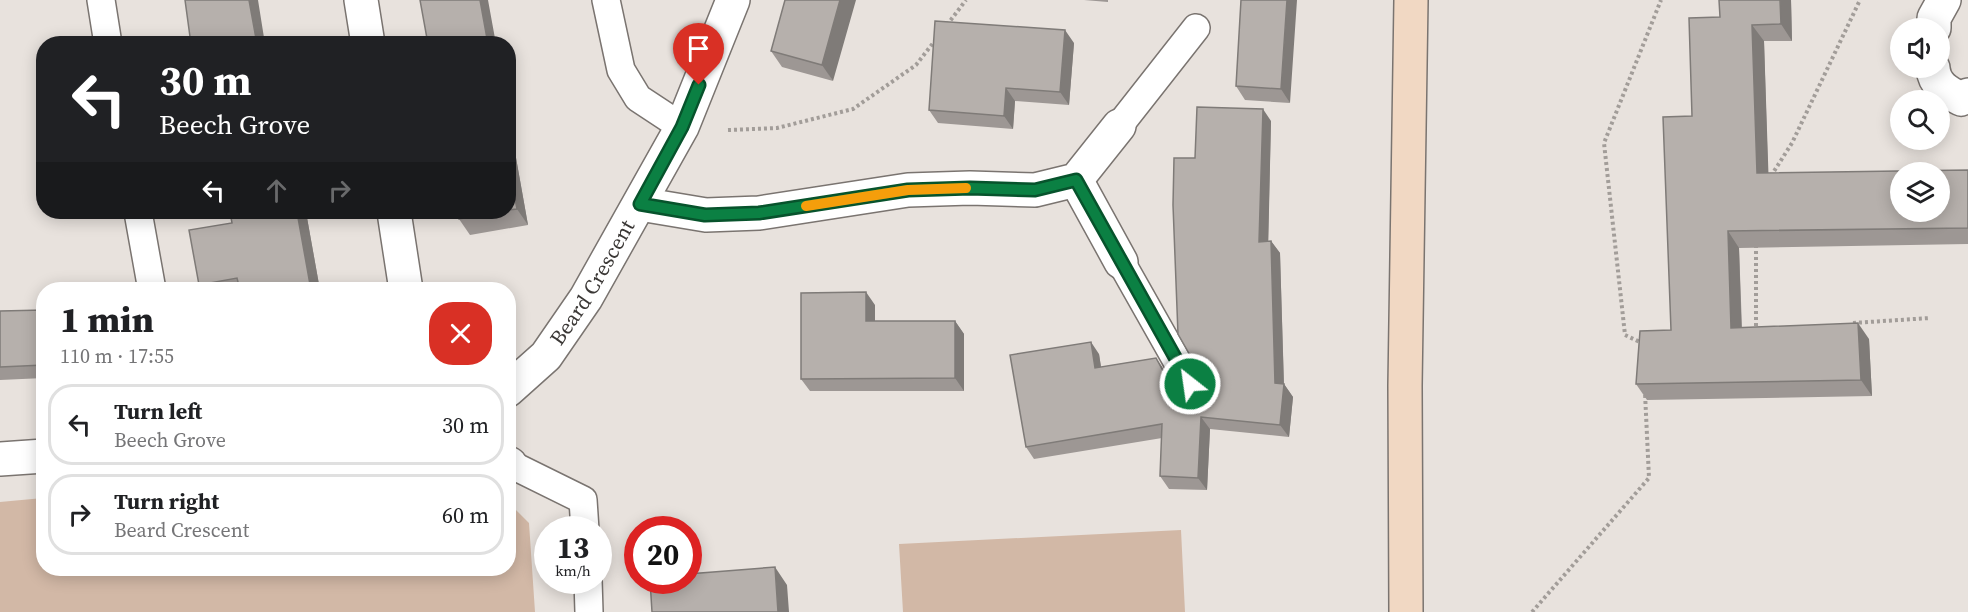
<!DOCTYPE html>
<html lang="en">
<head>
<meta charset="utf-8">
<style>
  body { margin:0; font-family:"Source Serif 4",serif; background:#f6f6f6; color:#202124; height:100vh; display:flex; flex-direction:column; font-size:22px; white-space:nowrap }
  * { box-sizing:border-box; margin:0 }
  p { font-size:20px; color:#757577 }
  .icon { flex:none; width:33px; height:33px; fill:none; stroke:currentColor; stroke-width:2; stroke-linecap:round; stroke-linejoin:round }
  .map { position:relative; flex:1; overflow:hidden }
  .side { position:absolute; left:36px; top:282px; width:480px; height:294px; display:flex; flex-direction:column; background:#fff; border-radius:24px; box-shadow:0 3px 15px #0003 }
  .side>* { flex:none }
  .top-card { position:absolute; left:36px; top:36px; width:480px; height:183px; border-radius:24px; box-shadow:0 3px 15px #0003; background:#202124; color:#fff; overflow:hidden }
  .tools { position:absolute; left:1890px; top:18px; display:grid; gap:12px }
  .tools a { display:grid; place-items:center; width:60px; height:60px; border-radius:50%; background:#fff; box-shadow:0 3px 15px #0003; font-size:30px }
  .speed { position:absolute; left:534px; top:516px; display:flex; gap:12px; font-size:30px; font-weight:700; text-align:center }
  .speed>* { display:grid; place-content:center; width:78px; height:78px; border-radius:50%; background:#fff; box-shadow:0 3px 15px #0003; line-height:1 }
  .speed small { font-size:15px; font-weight:400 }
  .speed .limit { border:9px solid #d22; background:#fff; color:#111 }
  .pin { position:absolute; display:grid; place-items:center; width:51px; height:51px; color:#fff; margin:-62px -26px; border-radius:50% 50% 50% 0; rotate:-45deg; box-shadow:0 0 6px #0007 }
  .pin .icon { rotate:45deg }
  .me { position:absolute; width:66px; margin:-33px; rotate:330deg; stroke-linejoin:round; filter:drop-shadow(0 0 4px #0008) }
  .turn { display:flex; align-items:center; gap:21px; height:126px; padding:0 24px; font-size:27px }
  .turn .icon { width:78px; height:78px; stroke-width:2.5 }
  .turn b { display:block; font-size:42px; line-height:51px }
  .lanes { display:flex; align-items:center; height:57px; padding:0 24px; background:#0003; justify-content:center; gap:30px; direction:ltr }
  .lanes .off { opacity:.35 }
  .round { display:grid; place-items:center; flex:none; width:63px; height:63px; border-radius:24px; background:#f6f6f6 }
  .head { display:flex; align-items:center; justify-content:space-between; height:102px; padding:0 24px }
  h1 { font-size:36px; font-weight:800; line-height:45px }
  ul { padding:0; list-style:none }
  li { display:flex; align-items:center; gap:18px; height:81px; margin:0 12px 9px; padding:0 12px; border:3px solid #e0e0e0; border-radius:24px }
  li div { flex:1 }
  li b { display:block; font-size:22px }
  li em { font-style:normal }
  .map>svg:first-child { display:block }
  .green { fill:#d2b8a6 }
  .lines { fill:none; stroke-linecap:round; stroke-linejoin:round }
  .lane-casing { stroke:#7a7470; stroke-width:30 }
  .street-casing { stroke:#7a7470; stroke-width:36 }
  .secondary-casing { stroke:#7a7470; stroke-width:36 }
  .path { stroke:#a29d99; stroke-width:4; stroke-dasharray:3 3; stroke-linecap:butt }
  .lane { stroke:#fff; stroke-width:27 }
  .street { stroke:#fff; stroke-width:33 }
  .secondary { stroke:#f1d8c3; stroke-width:33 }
  .wall { fill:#9d9794 }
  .shaded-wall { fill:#7f7b78 }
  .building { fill:#b6b0ac; stroke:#7f7b78; stroke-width:1.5; fill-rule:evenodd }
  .route-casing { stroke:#07532c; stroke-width:15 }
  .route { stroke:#0b8043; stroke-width:10 }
  .slow { stroke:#f59e0b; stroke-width:10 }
  .labels { text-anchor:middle; stroke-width:5; stroke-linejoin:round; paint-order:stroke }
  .street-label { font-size:21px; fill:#3b3836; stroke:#fff }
</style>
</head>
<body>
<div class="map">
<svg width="1968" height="612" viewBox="0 0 1968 612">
  <rect width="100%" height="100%" fill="#e8e2dd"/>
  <!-- green -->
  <path class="green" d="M43 498 44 568H508L509 503 529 523 535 612H0V502Z
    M1181 530 1185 612H903L899 544Z"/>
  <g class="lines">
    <defs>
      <path id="lane" d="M101 0 108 44
        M606 0 621 70 638 98 682 127
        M1119 126 1196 28
        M138 212 152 290
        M1121 262 1190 384
        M510 464 583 500 585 530
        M588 580 589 612"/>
      <g id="street">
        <path d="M361 0 368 44"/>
        <path d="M1934 28V18L1944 0"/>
        <path d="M1933 68C1934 85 1947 92 1961 99L1968 95"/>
        <path d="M1076 180 1121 262"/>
        <path d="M640 204 706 215 759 213 908 190 970 188 1035 190 1076 180 1119 126"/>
        <path d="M394 212 406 290"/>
        <path id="s1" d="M508 390 546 356 586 298 682 127 733 0"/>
        <path d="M0 459 44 456"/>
        <path d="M508 463 510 464"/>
      </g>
      <path id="secondary" d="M1406 612 1405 386 1411 0"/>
    </defs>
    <!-- lane casing -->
    <use href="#lane" class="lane-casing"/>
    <!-- street casing -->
    <use href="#street" class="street-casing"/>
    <!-- secondary casing -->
    <use href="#secondary" class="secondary-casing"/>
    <!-- path -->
    <path class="path" d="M947 25 966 0
      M728 130 777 128 853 109 916 65 937 38
      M1771 176 1792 143 1860 0
      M1756 245V330
      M1853 323 1930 318
      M1644 344 1625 335 1604 143 1661 0
      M1532 612 1649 478 1645 393"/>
    <!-- lane -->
    <use href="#lane" class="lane"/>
    <!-- street -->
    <use href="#street" class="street"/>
    <!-- secondary -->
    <use href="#secondary" class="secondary"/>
  </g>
  <!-- wall -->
  <path class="wall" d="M785 0 833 81 782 67 771 51Z
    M1084 0H1108V2Z
    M1241 0 1290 103 1245 100 1236 86Z
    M1791 0 1792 41H1764L1768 173 1968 170V244L1739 248 1742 327 1869 339 1872 396 1647 400 1636 384 1671 330 1692 116 1720 17Z
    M1074 43 1069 105 1015 101 1013 129 938 123 929 110Z
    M508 113 528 225 470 235 459 219 458 212H508Z
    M1271 121 1268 241H1271L1280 253 1284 384 1293 397 1289 437 1210 429 1207 490 1169 489 1160 476 1162 438 1034 459 1026 447 1099 354 1101 367 1156 358 1173 385 1181 387 1190 385 1195 379 1197 371 1195 158Z
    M230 212H306L320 290H203L199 285 232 223Z
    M875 305V321H955L964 334V391H810L801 379Z
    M44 310V378L0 380V311Z"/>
  <!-- shaded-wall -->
  <path class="shaded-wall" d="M249 0H258L265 44H257Z
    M480 0H488L496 44H488Z
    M840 0H856L833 81 822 65Z
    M1287 0H1297L1290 103 1281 89Z
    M1780 0H1791L1792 41 1781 24Z
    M1752 25 1764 41 1769 190 1757 173Z
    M1065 30 1074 43 1069 105 1060 92Z
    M1006 88 1015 101 1013 129 1004 116Z
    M1263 109 1271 121 1268 254 1259 242Z
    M508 113 528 225 517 209 508 162Z
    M297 212H306L320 290H311Z
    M1728 231 1739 248 1742 344 1731 328Z
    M1271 241 1280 253 1284 389V384L1293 397 1289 437 1280 425 1275 383Z
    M866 292 875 305V334L866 321Z
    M955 321 964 334V391L955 378Z
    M1858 323 1869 339 1872 396 1861 380Z
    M1091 342 1099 354 1103 380 1095 368Z
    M1156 358 1164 370 1176 392 1168 380Z
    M1201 417 1210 429 1207 490 1198 478Z
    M775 567 787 585 789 612H778Z"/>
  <!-- building -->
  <path class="building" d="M185 0H249L257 44H191Z
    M420 0H480L488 44H428Z
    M785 0H840L822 65 771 51Z
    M1241 0H1287L1281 89 1236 86Z
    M1719 0H1780L1781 24 1752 25 1757 173 1968 170V228L1728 231 1731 328 1858 323 1861 380 1636 384 1640 331 1671 330 1663 117 1692 116 1689 18 1720 17ZM1900 172H1940V212H1900Z
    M935 21 1065 30 1060 92 1006 88 1004 116 929 110Z
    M1197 107 1263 109 1259 242 1271 241 1275 383 1284 384 1280 425 1201 417 1198 478 1160 476 1162 424 1026 447 1010 355 1091 342 1095 368 1156 358 1168 380 1173 385 1181 387 1190 385 1195 379 1197 371 1195 364 1178 334 1173 205 1174 158H1195Z
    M508 162 517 209 508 210Z
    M230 212H297L311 290H240L237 278 199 285 189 230 232 223Z
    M458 212H501L459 219Z
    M866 292V321H955V378L801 379V293Z
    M44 310V365L0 367V311Z
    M775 567 778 612H652L650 580H688V574Z"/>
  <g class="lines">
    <defs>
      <path id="route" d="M699 85 682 127 640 204 705 215 759 213 908 190 970 188 1035 190 1076 180 1190 384"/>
    </defs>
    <!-- route casing -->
    <use href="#route" class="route-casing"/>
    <!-- route -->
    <use href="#route" class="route"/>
    <!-- slow -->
    <path class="slow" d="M806 206 908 190 966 188"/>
  </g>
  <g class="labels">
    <!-- street labels -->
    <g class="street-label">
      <text dy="7" stroke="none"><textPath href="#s1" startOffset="138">Beard Crescent</textPath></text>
    </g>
  </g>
</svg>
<div class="tools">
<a><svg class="icon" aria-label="sound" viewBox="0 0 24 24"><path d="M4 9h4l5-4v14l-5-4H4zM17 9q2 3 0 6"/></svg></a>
<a><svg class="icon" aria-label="search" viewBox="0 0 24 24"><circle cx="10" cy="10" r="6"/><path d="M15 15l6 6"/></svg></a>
<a><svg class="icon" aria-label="layers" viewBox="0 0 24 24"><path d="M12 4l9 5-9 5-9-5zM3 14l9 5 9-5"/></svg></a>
</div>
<div class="speed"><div>13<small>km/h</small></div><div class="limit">20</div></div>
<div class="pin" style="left:699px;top:85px;background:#d93025"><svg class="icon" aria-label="arrive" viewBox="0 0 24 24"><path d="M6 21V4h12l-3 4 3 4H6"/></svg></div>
<svg class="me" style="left:1190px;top:384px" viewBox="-20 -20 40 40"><circle r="17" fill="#0b8043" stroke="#fff" stroke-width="3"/><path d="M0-11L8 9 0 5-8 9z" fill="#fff"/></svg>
<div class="top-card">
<div class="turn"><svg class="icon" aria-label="left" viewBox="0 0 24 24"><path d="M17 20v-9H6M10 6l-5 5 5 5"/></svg><div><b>30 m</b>Beech Grove</div></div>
<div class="lanes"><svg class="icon" aria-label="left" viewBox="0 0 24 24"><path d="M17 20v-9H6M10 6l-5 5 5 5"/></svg><svg class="icon off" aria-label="ahead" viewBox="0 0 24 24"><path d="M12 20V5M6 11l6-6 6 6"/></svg><svg class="icon off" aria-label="right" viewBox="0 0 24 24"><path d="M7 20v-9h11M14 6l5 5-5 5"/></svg></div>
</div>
<section class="side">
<div class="head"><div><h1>1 min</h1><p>110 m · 17:55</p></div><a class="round" style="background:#d93025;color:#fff"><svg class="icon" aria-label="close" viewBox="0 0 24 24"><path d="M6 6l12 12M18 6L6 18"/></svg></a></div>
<ul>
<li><svg class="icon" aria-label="left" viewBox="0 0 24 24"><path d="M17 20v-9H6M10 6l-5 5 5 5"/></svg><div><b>Turn left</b><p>Beech Grove</p></div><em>30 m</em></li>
<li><svg class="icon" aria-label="right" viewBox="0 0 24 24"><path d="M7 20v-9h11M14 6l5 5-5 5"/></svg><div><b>Turn right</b><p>Beard Crescent</p></div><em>60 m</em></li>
</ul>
</section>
</div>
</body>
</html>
